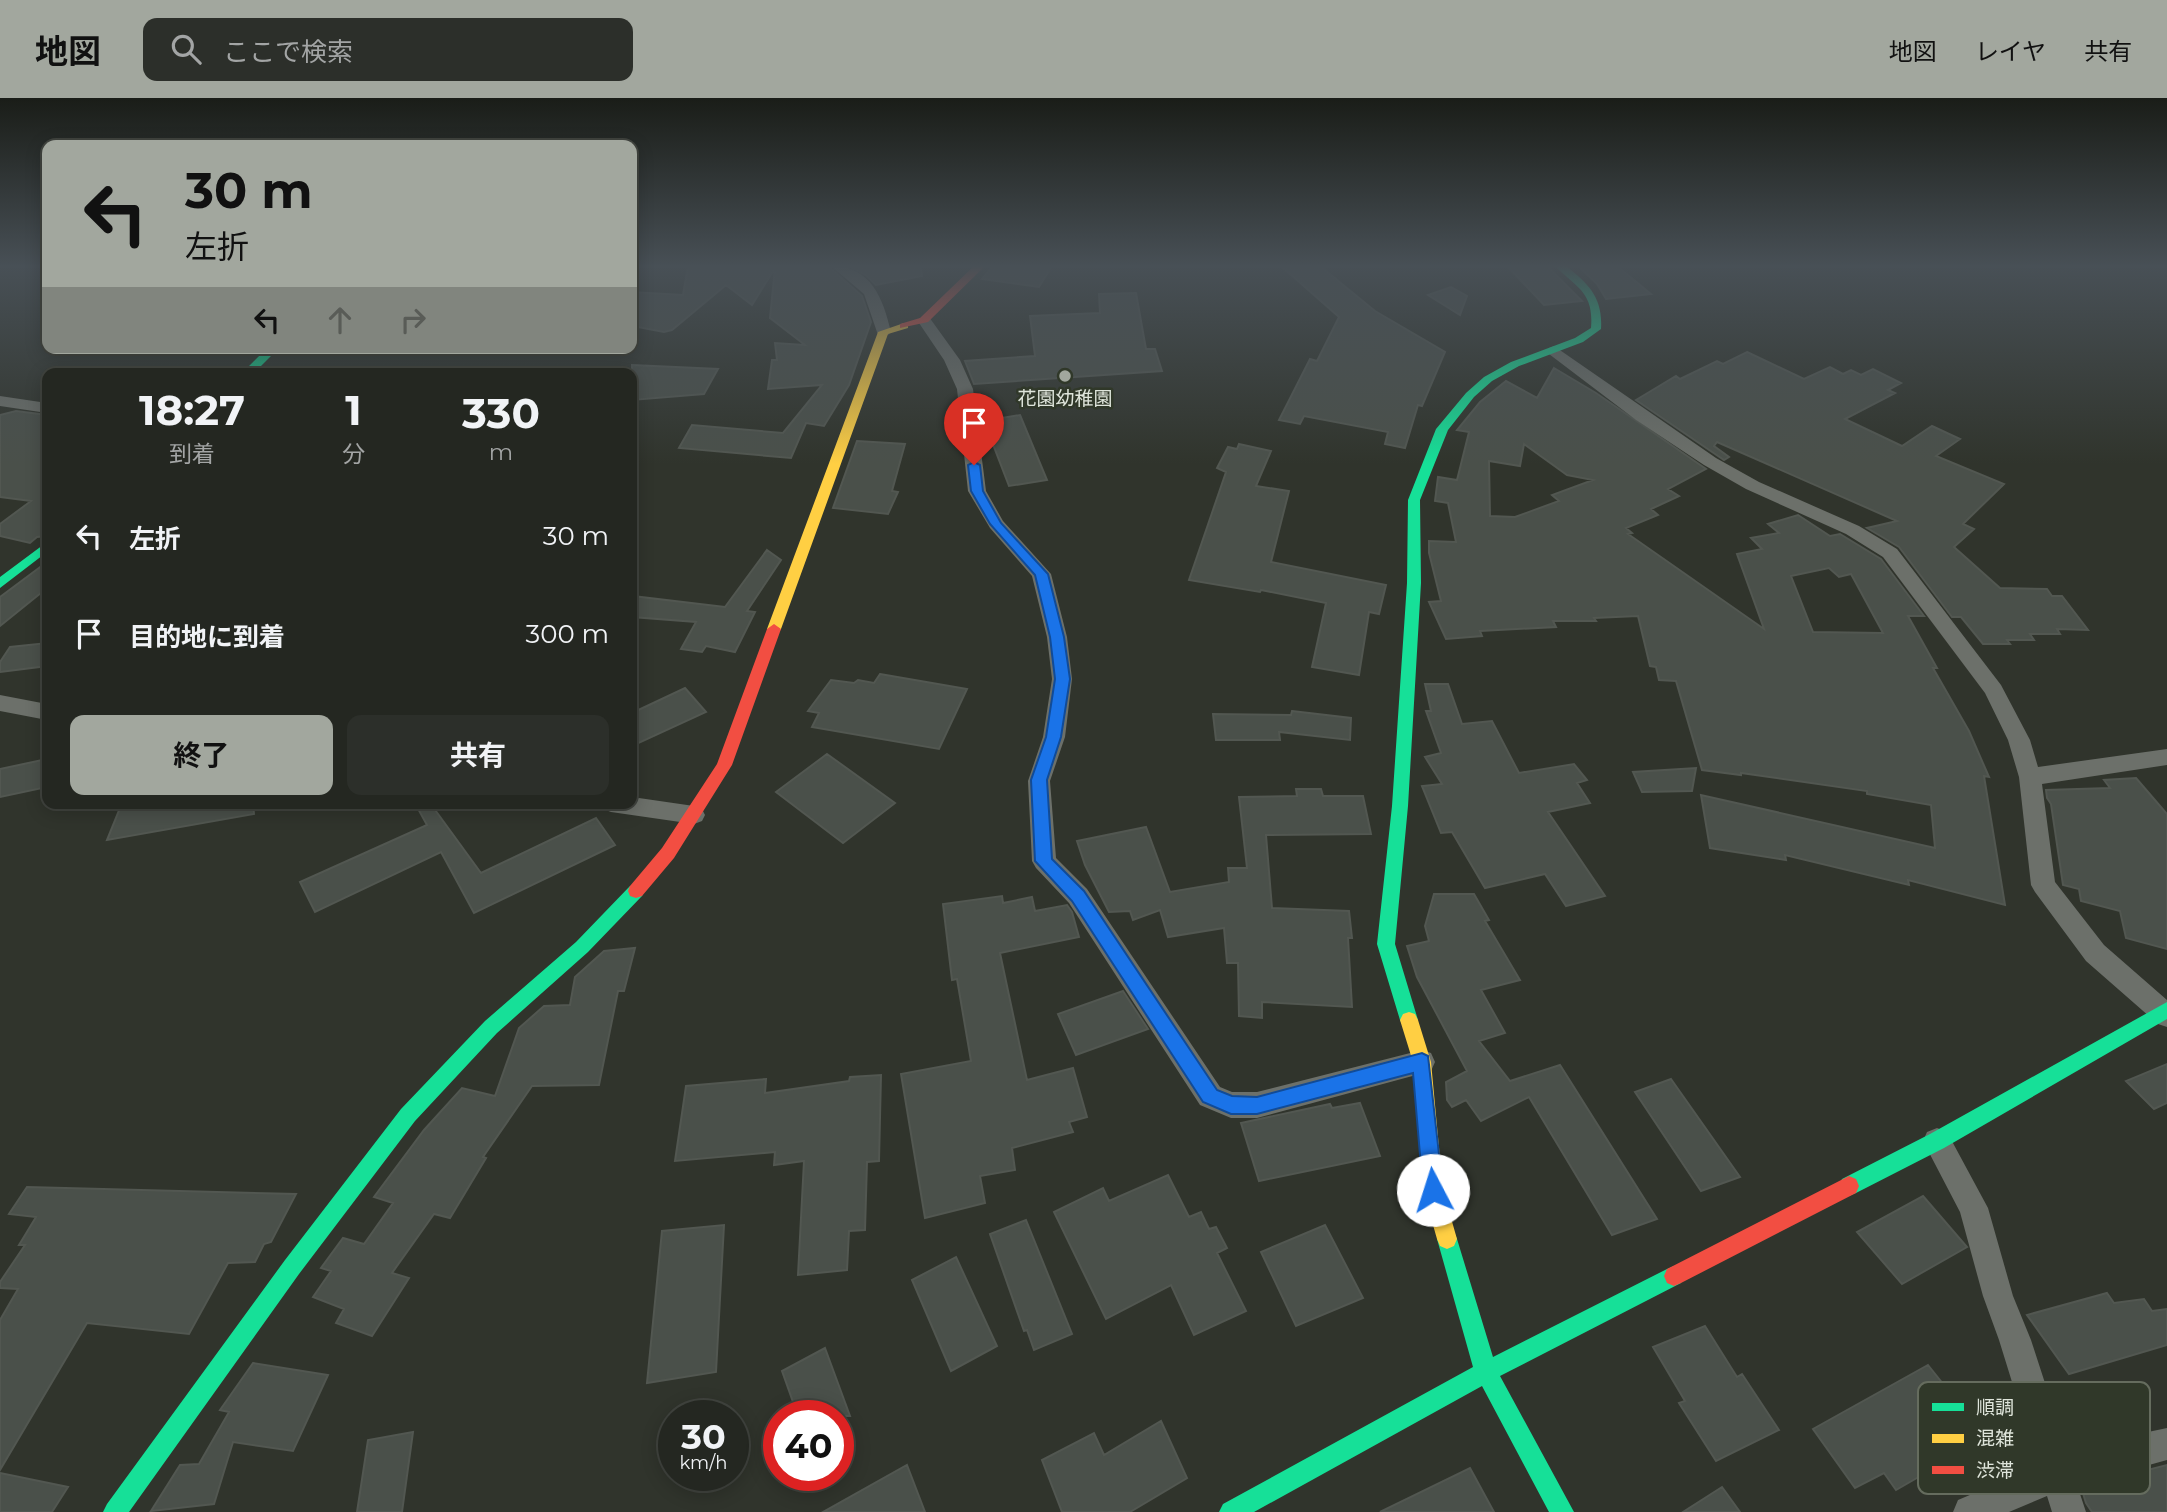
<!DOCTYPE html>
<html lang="ja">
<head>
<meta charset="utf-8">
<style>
  body { margin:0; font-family:Montserrat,"Noto Sans JP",sans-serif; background:#2c2f2a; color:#f1f3f6; height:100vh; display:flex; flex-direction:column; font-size:26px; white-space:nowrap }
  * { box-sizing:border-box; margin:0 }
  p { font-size:23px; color:#a3a5a5 }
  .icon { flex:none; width:38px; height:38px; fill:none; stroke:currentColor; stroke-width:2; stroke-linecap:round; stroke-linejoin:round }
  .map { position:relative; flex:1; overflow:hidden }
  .drawer { position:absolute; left:42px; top:270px; width:595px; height:441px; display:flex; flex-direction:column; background:#242721; border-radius:14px; box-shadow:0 4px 18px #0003,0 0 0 2px #41443f }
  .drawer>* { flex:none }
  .guide { position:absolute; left:42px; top:42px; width:595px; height:214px; border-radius:14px; box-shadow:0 4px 18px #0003,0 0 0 2px #41443f; background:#a2a79e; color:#111; overflow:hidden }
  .speed { position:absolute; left:658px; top:1302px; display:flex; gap:14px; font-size:35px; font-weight:700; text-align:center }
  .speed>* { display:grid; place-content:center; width:91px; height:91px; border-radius:50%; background:#242721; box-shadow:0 4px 18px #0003,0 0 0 2px #41443f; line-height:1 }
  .speed small { font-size:18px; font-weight:400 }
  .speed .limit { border:10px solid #d22; background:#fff; color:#111 }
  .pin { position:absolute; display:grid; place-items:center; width:60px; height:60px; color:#fff; margin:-72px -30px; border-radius:50% 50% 50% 0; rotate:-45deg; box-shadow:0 0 7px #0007 }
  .pin .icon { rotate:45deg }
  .me { position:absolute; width:77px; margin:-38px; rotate:355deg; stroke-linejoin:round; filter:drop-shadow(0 0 5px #0008) }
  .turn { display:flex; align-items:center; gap:24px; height:147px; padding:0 28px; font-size:32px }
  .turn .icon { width:91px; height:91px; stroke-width:2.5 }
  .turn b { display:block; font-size:49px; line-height:60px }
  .lanes { display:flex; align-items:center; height:66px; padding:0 28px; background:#0003; justify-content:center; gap:35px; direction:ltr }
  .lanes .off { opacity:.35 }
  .eta { display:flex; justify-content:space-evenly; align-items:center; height:119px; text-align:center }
  .eta b { font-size:42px; font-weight:700; line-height:49px }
  .primary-button { display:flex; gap:14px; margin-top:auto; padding:14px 28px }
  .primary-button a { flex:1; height:80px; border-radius:14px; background:#a2a79e; color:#111; font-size:28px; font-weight:700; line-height:80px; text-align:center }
  .primary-button a+a { background:#2c2f2a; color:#f1f3f6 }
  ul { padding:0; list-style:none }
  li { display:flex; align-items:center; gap:21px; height:98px; padding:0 28px }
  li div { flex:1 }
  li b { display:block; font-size:26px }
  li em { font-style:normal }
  header { display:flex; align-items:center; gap:42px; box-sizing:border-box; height:98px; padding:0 35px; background:#a2a79e; color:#111 }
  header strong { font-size:33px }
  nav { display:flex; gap:38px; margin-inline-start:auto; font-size:24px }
  .search { width:490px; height:63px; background:#2c2f2a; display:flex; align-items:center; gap:18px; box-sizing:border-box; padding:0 24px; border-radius:14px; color:#a3a5a5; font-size:26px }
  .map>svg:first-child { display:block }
  .building { fill:#4a504a; stroke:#525751; stroke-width:2; fill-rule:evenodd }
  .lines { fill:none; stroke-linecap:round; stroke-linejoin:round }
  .street { fill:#6c706a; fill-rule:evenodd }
  .fast { fill:#16e098; fill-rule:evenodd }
  .slow { fill:#ffcf43; fill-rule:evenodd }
  .jam { fill:#f24e42; fill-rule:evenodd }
  .route { fill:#1a73e8; stroke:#114b97; stroke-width:2 }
  .poi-dot { fill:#a2a79e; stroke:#303829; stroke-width:2.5 }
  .labels { text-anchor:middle; stroke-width:5; stroke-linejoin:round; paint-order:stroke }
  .far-poi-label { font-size:19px; fill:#dfe5db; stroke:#303829 }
  .key { fill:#303829; stroke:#656c5e; stroke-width:2 }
  .key-label { font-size:19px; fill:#dfe5db }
</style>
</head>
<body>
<header>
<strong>地図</strong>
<div class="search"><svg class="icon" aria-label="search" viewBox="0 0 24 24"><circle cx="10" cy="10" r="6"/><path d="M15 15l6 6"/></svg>ここで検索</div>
<nav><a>地図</a><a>レイヤ</a><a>共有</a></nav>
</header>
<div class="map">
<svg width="2167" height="1414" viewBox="0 0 2167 1414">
  <rect width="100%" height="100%" fill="#30342c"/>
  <!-- building -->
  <path class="building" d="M688 168H828L862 198 871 224 849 287 824 328 806 325 791 360 679 350 692 327 783 335 822 287 768 291 772 262H777L775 245 805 247 770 220 775 170 752 207 726 187 672 232 664 234 632 228V194L683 197Z
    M849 168H921L922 178 876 187 867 178Z
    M993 168H1052L1039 189 982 181Z
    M1281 168H1320L1375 213 1445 254 1422 308 1418 307 1405 350 1385 346 1388 334 1304 318 1300 326 1279 322 1310 261 1317 263 1339 219Z
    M1507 168H1547L1582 203 1544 207Z
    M1578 168H1617L1651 196 1606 201 1597 186Z
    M1451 189 1467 198 1460 217 1428 197Z
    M1136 195 1146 251H1155L1162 273 974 286 965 263 1035 258 1030 218 1100 215 1099 196Z
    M1747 254 1804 281 1830 269 1843 276 1851 272 1861 277 1873 271 1901 285 1888 292 1895 295 1845 321 1902 348 1932 328 1960 341 1936 358 2004 386 1963 426 1974 431 1954 449 2000 490 2047 491 2052 498H2062L2088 532 2057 531 2060 536H2030L2034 542H2007L2010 546H1983L1961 519H1952L1899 449 1867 430 1897 423 1717 344 1714 348 1729 359 1724 362 1636 302 1676 278 1680 281 1717 263 1723 266Z
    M632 267 718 271 704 296 632 302Z
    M1554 270 1596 295 1706 371 1668 391 1679 398 1651 411 1658 417 1626 430 1632 435 1628 436 1764 531 1737 456 1762 451 1751 440 1779 435 1768 426 1798 417 1830 438 1840 436 1881 461 1924 518H1908L1937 570H1933L1969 633 1989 679 1984 678 2005 807 1908 782 1909 787 1785 757 1786 762 1710 750 1701 697 1935 750 1931 707 1867 696V693L1741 675V677L1702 672 1676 583 1659 582 1656 569 1650 568 1638 518 1594 520 1596 523H1553L1556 529 1480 533 1482 538 1446 541 1429 504 1441 503 1429 455V443L1456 444 1448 405 1435 403 1438 379 1457 382 1469 334 1457 332 1480 304 1506 283 1537 300ZM1524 346 1567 377 1593 382 1552 397 1559 403 1515 419 1490 418 1489 363 1520 368ZM1829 470 1839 479 1851 476 1883 535 1813 534 1791 478Z
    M16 313 47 317V438L37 439 30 445 0 438V426L31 403 0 399V317Z
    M1020 317 1047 382 1009 388 984 323Z
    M857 343 905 346 892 393 898 394 888 416 833 410Z
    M1239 346 1271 353 1256 388 1289 393 1271 464 1386 487 1379 516 1369 514 1359 577 1312 569 1326 505 1261 492 1260 494 1189 482 1226 374 1217 370 1228 349 1237 351Z
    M767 452 781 462 747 513 755 514 735 554 706 548 702 554 681 551 696 524 632 519V498L725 509Z
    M47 464V490L0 528V499Z
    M47 545V568L0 574V564L10 549Z
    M880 576 967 591 939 651 812 629 819 615 808 613 831 582 854 585 858 582 874 585Z
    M1425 586H1448L1462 626 1492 623 1519 675 1574 666 1587 682 1577 685 1590 705 1548 714 1605 798 1566 808 1545 776 1485 790 1452 734 1441 735 1422 688 1442 686 1425 659 1441 655 1426 613H1431Z
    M685 590 706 614 632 648V615Z
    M1292 613 1351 620 1350 642 1279 634 1280 642H1216L1213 616 1291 617Z
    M827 656 895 705 843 745 776 694Z
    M47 661V689L0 699V671Z
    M1696 670 1692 693 1642 694 1633 674Z
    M2136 680 2167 716V851L2126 840 2120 813 2081 803 2079 791 2063 787 2051 706 2047 700 2046 692 2110 690 2104 682Z
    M1296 691H1321L1323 698H1363L1371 736 1266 737 1272 810 1349 813 1352 840H1348L1352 909 1262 904V920L1239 918 1238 865H1227L1224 830 1168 839 1160 812 1133 822 1130 813 1109 814 1085 767 1077 743 1146 729 1170 794 1229 784 1228 770H1247L1239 699 1297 698Z
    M147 705H253L254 716 107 742 120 710Z
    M424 705H430L481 775 596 720 615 747 474 815 441 754 315 814 300 784 427 727 417 709Z
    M1434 796H1474L1489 822 1485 823 1520 882 1481 892 1505 935 1479 943 1510 983 1560 967 1657 1121 1612 1137 1529 999 1481 1023 1466 1002 1452 1009 1447 1002 1446 984 1467 973 1417 879 1407 848 1429 843 1425 828Z
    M1002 798 1003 805 1032 799 1035 813 1067 807 1072 814 1079 839 1000 855 1027 982 1073 970 1087 1019 1069 1024 1073 1034 1012 1050 1015 1072 980 1078 985 1105 925 1120 901 976 971 963 957 881 952 882 943 806Z
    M635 850 624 893H618L599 987 532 988 483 1059 486 1060 450 1120 434 1116 392 1175 409 1180 372 1238 336 1225 344 1211 313 1199 331 1173 321 1170 343 1140 364 1146 393 1105 374 1099 424 1032 462 990 495 998 519 930 544 908 570 907 575 879 604 853Z
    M1123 893 1148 931 1076 957 1058 916Z
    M2167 966V1005L2154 1011 2126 983Z
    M881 977 879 1063 867 1064 865 1132 849 1133 847 1172 798 1177 804 1063 774 1067 775 1054 675 1063 686 988 766 981 765 995 849 983 850 979Z
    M1671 981 1740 1079 1701 1093 1635 994Z
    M1360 1005 1380 1058 1259 1083 1241 1025 1330 1006 1332 1010Z
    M1168 1077 1189 1119 1201 1114 1209 1131 1216 1129 1227 1150 1217 1155 1246 1213 1194 1237 1171 1187 1106 1221 1054 1114 1103 1090 1109 1103Z
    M27 1089 296 1096 271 1144 264 1146 255 1164 228 1165 189 1236 87 1225 0 1372V1222L18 1191 0 1190V1184L25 1147H19L36 1119 9 1116Z
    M1923 1098 1967 1149 1902 1186 1857 1134Z
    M1026 1122 1072 1236 1034 1252 1027 1232 1024 1233 990 1136Z
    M724 1127 716 1274 647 1285 662 1133Z
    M1325 1127 1363 1200 1296 1228 1261 1154Z
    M956 1159 997 1248 951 1273 912 1182Z
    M2107 1195 2114 1205 2144 1201 2152 1213 2167 1211V1247L2069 1276 2027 1217Z
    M1705 1228 1737 1279 1742 1276 1779 1332 1716 1363 1679 1305 1685 1303 1653 1249Z
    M825 1250 850 1318H798L782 1273Z
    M253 1265 328 1277 293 1353 233 1344 214 1406 151 1413 180 1367 199 1366 229 1314 220 1312Z
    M1928 1267 1971 1321 1948 1334 1974 1368 1947 1384 1936 1369 1896 1392 1884 1375 1855 1390 1813 1331Z
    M1161 1323 1187 1380 1130 1414H1062L1042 1362 1094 1335 1104 1357Z
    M413 1334 402 1414H357L368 1342Z
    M907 1367 925 1414H823Z
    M2167 1367V1414H2092L2086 1405 2081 1389Z
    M1470 1370 1494 1414H1380Z
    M0 1375 68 1389 52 1414H0Z
    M1722 1389 1740 1414H1683Z"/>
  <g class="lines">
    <!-- street -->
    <path class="street" d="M831 168C871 168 883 200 891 234L888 237H878L864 196Z
      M924 218 929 219 960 262 973 291 986 393 1003 423 1051 476 1067 539 1072 581 1065 639 1050 683 1056 760 1087 791 1220 989 1232 994H1257L1422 952 1431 955 1435 964 1431 973 1257 1020H1231L1200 1007 1069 805 1036 770 1032 763 1028 683 1043 639 1052 581 1047 539 1032 478 990 430 968 393 957 291 944 262 917 222Z
      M1554 248 1716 360 1759 384 1859 428 1897 451 2001 587 2030 642 2038 669 2167 651V667L2042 686 2055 784 2104 847 2167 902V929L2158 926 2086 863 2035 794 2031 787 2019 679 2008 642 1985 595 1883 459 1846 436 1746 391 1704 367 1636 322 1549 256 1546 253 1549 250Z
      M0 298 47 305V315L0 308Z
      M0 597 47 606V622L0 613Z
      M632 699 694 708 702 711 705 717 702 723 694 726 611 714 603 711 600 705H632Z
      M1937 1030 1947 1034 1988 1110 2013 1198 2031 1242 2068 1356 2115 1341 2167 1330V1362L2077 1387 2086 1414H2052L2047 1398 2009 1414H1953L1958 1402 2038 1368 1999 1242 1983 1198 1960 1114 1923 1043 1927 1034Z"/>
    <!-- fast -->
    <path class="fast" d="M1555 168H1566C1589 186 1603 200 1601 231L1583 244 1519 268 1492 283 1474 299 1448 332 1420 402 1421 485 1408 708 1395 846 1418 922 1415 928 1409 930 1403 928 1400 922 1377 846 1392 708 1407 485 1408 402 1436 331 1466 295 1484 279 1511 264 1575 240 1591 230C1594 194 1577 190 1555 168Z
      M267 250H279L254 275H242Z
      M47 444V454L0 490V479Z
      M636 786 642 788 644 793 642 798 588 854 497 935 415 1023 299 1176 129 1414H103L107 1406 285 1162 401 1011 485 923 576 844 630 788Z
      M2167 904V921L1944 1050 1856 1095 1849 1098 1842 1095 1839 1088 1842 1081 1930 1036Z
      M1447 1131 1454 1134 1457 1141 1493 1259 1667 1171 1674 1168 1681 1171 1684 1178 1681 1185 1500 1278 1574 1414H1549L1482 1288 1254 1414H1219L1223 1406 1473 1269 1437 1141 1440 1134Z"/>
    <!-- slow -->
    <path class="slow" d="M904 225 908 226V230L888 236 781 531 779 534H769L767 531 878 234Z
      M1409 914 1415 916 1418 922 1431 964 1443 1092 1457 1141 1454 1148 1447 1151 1440 1148 1437 1141 1423 1092 1413 964 1400 922 1403 916Z"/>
    <!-- jam -->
    <path class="jam" d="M974 168H985L928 224 900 230V226L920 220Z
      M774 526 781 531 732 667 674 760 642 798 636 800 630 798 628 793 630 788 662 750 717 666 767 531Z
      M1849 1078 1856 1081 1859 1088 1856 1095 1681 1185 1674 1188 1667 1185 1664 1178 1667 1171Z"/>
  </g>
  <!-- sky -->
  <linearGradient id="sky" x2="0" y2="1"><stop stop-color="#1a1d18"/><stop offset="0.46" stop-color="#485056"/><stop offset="1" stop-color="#485056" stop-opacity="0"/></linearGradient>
  <rect width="2167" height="366" fill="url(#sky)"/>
  <!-- route -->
  <path class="route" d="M974 364 980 367 983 393 1001 425 1048 476 1064 539 1070 581 1061 639 1047 682 1052 761 1084 793 1217 992 1232 998 1257 999 1422 955 1428 958 1443 1092 1440 1099 1433 1102 1426 1099 1423 1092 1413 975 1257 1016H1231L1203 1004 1072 803 1035 763 1031 682 1046 639 1055 581 1050 539 1035 477 990 426 971 393 968 367Z"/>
  <!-- markers -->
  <circle class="poi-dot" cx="1065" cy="278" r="7"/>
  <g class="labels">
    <!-- far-poi labels -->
    <g class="far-poi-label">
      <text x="1065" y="307">花園幼稚園</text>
    </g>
  </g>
  <!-- legend -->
  <rect x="1918" y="1284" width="232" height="112" rx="10" class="key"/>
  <rect x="1932" y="1305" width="32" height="8" fill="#16e098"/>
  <rect x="1932" y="1336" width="32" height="9" fill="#ffcf43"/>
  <rect x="1932" y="1368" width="32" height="8" fill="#f24e42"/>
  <g class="key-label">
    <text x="1976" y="1316">順調</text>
    <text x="1976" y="1347">混雑</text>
    <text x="1976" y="1379">渋滞</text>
  </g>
</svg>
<div class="speed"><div>30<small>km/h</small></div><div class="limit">40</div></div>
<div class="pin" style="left:974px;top:367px;background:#d93025"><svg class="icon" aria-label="arrive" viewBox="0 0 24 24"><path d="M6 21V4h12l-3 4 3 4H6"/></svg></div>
<svg class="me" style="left:1433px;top:1092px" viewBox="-20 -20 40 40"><circle r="19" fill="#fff"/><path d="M0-13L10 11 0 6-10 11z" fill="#1a73e8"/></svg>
<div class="guide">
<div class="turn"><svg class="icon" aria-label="left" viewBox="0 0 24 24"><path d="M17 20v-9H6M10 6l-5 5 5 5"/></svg><div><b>30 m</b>左折</div></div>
<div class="lanes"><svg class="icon" aria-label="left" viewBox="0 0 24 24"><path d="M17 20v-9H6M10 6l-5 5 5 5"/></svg><svg class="icon off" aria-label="ahead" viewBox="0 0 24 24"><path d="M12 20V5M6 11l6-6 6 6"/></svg><svg class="icon off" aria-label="right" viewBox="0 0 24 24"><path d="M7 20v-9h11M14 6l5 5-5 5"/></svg></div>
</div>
<section class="drawer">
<div class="eta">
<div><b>18:27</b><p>到着</p></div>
<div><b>1</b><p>分</p></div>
<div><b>330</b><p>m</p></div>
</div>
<ul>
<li><svg class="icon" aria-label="left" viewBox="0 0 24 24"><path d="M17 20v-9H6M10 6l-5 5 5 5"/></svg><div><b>左折</b></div><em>30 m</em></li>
<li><svg class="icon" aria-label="arrive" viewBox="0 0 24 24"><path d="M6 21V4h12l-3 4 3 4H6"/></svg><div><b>目的地に到着</b></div><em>300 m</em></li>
</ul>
<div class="primary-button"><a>終了</a><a>共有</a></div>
</section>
</div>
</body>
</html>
